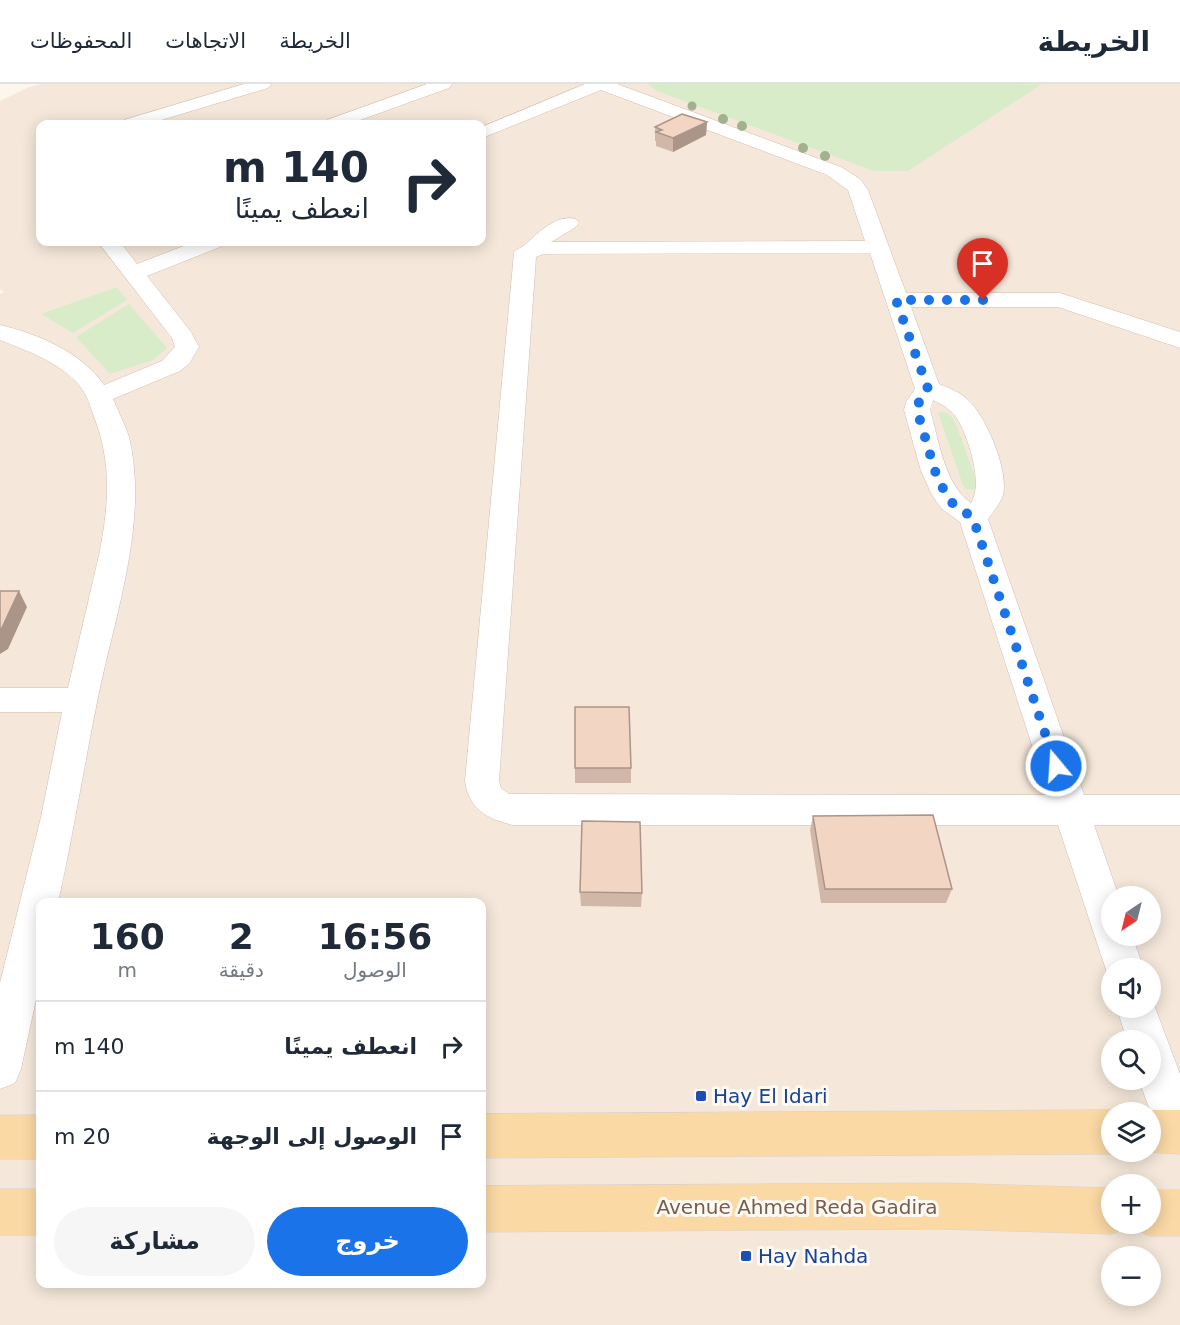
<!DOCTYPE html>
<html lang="ar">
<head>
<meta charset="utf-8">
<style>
  body { margin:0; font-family:"DejaVu Sans",Cairo,sans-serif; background:#f6f6f7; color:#1f2937; direction:rtl; height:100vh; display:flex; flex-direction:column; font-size:22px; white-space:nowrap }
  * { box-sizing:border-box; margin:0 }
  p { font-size:20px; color:#747a83 }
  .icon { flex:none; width:33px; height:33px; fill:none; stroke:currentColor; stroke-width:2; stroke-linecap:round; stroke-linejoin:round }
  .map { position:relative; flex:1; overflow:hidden; direction:ltr }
  .panel { position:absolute; left:36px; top:814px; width:450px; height:390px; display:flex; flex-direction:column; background:#fff; border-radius:12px; box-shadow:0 3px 15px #0003; direction:rtl }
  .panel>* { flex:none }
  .banner { position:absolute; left:36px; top:36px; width:450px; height:126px; border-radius:12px; box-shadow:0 3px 15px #0003; direction:rtl; background:#fff; color:#1f2937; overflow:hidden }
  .needle { width:39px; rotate:215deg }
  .controls { position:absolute; left:1101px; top:802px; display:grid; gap:12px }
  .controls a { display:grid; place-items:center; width:60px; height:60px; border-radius:50%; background:#fff; box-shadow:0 3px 15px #0003; font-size:30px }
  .pin { position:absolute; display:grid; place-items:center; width:51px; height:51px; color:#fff; margin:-62px -26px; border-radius:50% 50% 50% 0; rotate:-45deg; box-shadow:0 0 6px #0007 }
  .pin .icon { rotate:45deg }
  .me { position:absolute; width:66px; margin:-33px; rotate:342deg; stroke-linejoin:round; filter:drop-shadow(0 0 4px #0008) }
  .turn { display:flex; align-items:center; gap:21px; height:126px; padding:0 18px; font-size:27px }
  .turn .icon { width:78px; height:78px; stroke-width:2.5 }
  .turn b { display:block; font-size:42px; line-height:51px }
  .eta { display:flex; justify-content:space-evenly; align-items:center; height:102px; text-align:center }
  .eta b { font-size:36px; font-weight:700; line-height:42px }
  .cta { display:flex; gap:12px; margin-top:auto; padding:12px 18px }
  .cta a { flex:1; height:69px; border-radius:36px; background:#1a73e8; color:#fff; font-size:24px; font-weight:700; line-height:69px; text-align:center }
  .cta a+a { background:#f6f6f7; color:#1f2937 }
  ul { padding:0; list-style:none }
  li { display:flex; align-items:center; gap:18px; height:90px; padding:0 18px; border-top:2px solid #e0e1e3 }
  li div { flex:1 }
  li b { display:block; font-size:22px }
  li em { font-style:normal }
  header { display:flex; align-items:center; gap:36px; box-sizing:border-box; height:84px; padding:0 30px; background:#fff; border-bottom:2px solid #e0e1e3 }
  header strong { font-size:28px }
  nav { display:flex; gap:33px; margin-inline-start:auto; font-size:21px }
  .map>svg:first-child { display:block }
  .residential { fill:#f5e8da; fill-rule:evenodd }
  .green { fill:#d8ecc9 }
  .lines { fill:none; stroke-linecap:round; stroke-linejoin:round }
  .minor-casing { stroke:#d1beb0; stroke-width:1 }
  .major-casing { stroke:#dad1cd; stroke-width:1 }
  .minor { fill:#fff; fill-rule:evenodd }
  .major { fill:#fbd9a5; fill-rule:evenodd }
  .tree { fill:#a0b28e }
  .wall { fill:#d1b7a8 }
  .shaded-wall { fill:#aa9588 }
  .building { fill:#f3d5c3; stroke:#aa9588; stroke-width:1.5 }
  .route { stroke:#1a73e8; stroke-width:10; stroke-dasharray:0 18 }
  .transit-dot { fill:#1a4fb4; stroke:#fffaf3; stroke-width:2 }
  .labels { text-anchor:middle; stroke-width:6; stroke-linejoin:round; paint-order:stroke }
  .near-transit-label { font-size:20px; fill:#164399; stroke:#fffaf3; text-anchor:start }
  .near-street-label { font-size:20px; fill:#7a5c4d; stroke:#fffaf3 }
</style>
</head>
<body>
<header>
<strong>الخريطة</strong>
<nav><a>الخريطة</a><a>الاتجاهات</a><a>المحفوظات</a></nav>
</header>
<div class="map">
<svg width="1180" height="1241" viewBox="0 0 1180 1241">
  <rect width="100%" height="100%" fill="#fdf6ec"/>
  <!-- residential -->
  <path class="residential" d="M41 0H1180V1241H0V210L4 208 0 205V17L27 4ZM40 40H482V158H40ZM1112 813H1150V852H1112ZM40 819H482V1200H40ZM1112 885H1150V924H1112ZM1112 957H1150V996H1112ZM1112 1029H1150V1068H1112ZM1112 1101H1150V1140H1112ZM1112 1173H1150V1212H1112Z"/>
  <!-- green -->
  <path class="green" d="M648 0H1042L908 87H874L657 7Z
    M117 203 127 216 73 249 41 230Z
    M129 220 167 264 153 276 110 290 76 253Z
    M938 328H945L954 335 979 403 977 406 966 405 963 402Z"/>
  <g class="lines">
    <defs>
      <path id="minor" d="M244 0H271L268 4 148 40H121L124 36Z
        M427 0H452L449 4 349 40H324L327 36Z
        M585 0H617L841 83 860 95 868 106 906 209H1060L1180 248V264L1058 223H911L939 300C949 304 960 308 968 316 986 332 1009 387 1003 411 1000 420 993 428 988 435L1084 711H1180V741H1094L1119 813H1112V852H1132L1144 885H1112L1110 898 1058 741H513C487 735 469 725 465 697L514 169C518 164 521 164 526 160 539 148 556 130 576 135L579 139 576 143 551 158 865 157 848 106 827 91 601 6 482 54V43ZM870 169 915 305 906 318 904 326 921 387 932 411 941 424 960 438 1048 711 509 710 501 704 499 697 536 173 543 170ZM933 316C941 320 951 325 956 333 968 351 984 400 971 419 944 400 939 356 930 326Z
        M98 158H120L137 180 194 158H223L220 163 147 192 191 248 199 263 189 280 180 287 113 315C118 328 125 340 129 353 149 436 115 531 98 613 84 682 73 751 58 819H40V897L21 985 15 999 0 1005V899L41 733 62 628H0V604H68C75 572 83 541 90 510 105 447 118 392 93 330 90 320 86 309 79 301 59 278 28 267 0 256V241C38 250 81 268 104 301L162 277 175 263 172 254Z
        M1150 910 1180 990V1069L1178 1070 1163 1063 1139 996H1150V957H1127L1117 924H1150Z"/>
      <path id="major" d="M1112 1026 1119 1029H1112V1068H1117L1112 1070 482 1074V1030Z
        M1150 1026H1180V1070L1145 1068H1150V1029H1143Z
        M0 1031H40V1075H0Z
        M939 1099 1112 1104V1140H1130L1128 1143 1112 1150 939 1145 482 1148V1102Z
        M0 1105H40V1151H0Z
        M1150 1106H1180V1152H1150L1134 1145 1132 1140H1150Z"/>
    </defs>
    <!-- minor casing -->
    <use href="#minor" class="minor-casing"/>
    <!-- major casing -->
    <use href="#major" class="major-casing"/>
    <!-- minor -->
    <use href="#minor" class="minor"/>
    <!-- major -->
    <use href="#major" class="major"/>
  </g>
  <!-- trees -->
  <g class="tree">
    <circle cx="692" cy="22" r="4.5"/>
    <circle cx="723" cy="35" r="5"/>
    <circle cx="742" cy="42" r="5"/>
    <circle cx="803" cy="64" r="5"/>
    <circle cx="825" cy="72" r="5"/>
  </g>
  <!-- wall -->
  <path class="wall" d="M707 38 706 51 673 68 656 62V57H655V43Z
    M575 623 631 684V699H575Z
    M813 732 952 805 946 819H821L810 746Z
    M580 808 642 809 641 823 581 822Z"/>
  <!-- shaded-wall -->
  <path class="shaded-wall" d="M707 38 706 51 673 68V54Z
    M19 507 27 523 8 565 0 570V548Z"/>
  <!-- building -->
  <path class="building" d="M682 30 707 38 673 54 656 48 662 46 655 43Z
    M0 507H19L0 548Z
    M575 623H629L631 684H575Z
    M933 731 952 805H825L813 732Z
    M582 737 640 738 642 809 580 808Z
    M313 818V819H277Z"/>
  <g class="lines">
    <!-- route -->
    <path class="route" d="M983 216H896L928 305 919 318 917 326 935 387 946 411 951 418 973 434 1056 682"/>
  </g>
  <!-- markers -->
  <g class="transit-dot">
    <rect x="695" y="1006" width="12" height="12" rx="3"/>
    <rect x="740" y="1166" width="12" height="12" rx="3"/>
  </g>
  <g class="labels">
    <!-- near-transit labels -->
    <g class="near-transit-label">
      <text x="713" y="1019">Hay El Idari</text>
      <text x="758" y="1179">Hay Nahda</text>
    </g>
    <!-- near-street labels -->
    <g class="near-street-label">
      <text x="797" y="1130">Avenue Ahmed Reda Gadira</text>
    </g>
  </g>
</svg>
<div class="controls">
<a><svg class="needle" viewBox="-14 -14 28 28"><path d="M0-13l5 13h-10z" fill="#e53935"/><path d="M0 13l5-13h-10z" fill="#747a83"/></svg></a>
<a><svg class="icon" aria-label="sound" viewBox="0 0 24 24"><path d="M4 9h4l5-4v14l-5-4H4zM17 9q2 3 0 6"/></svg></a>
<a><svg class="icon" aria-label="search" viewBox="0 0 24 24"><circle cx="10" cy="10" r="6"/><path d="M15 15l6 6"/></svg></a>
<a><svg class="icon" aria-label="layers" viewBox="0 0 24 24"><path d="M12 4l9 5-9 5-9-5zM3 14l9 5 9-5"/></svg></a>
<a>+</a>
<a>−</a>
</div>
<div class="pin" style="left:983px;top:216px;background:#d93025"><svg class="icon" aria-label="arrive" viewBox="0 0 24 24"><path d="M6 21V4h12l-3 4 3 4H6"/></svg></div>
<svg class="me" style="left:1056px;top:682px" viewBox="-20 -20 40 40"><circle r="17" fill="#1a73e8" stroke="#fff" stroke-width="3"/><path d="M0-11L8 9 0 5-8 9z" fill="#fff"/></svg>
<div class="banner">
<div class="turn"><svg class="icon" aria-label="right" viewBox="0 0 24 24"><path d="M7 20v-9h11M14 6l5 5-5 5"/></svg><div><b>140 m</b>انعطف يمينًا</div></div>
</div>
<section class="panel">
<div class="eta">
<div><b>16:56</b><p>الوصول</p></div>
<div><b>2</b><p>دقيقة</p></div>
<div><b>160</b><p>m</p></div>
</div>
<ul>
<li><svg class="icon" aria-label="right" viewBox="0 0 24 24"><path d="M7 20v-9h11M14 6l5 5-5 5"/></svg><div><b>انعطف يمينًا</b></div><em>140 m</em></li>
<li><svg class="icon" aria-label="arrive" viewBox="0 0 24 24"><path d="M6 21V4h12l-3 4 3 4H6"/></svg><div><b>الوصول إلى الوجهة</b></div><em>20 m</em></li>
</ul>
<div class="cta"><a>خروج</a><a>مشاركة</a></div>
</section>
</div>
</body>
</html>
